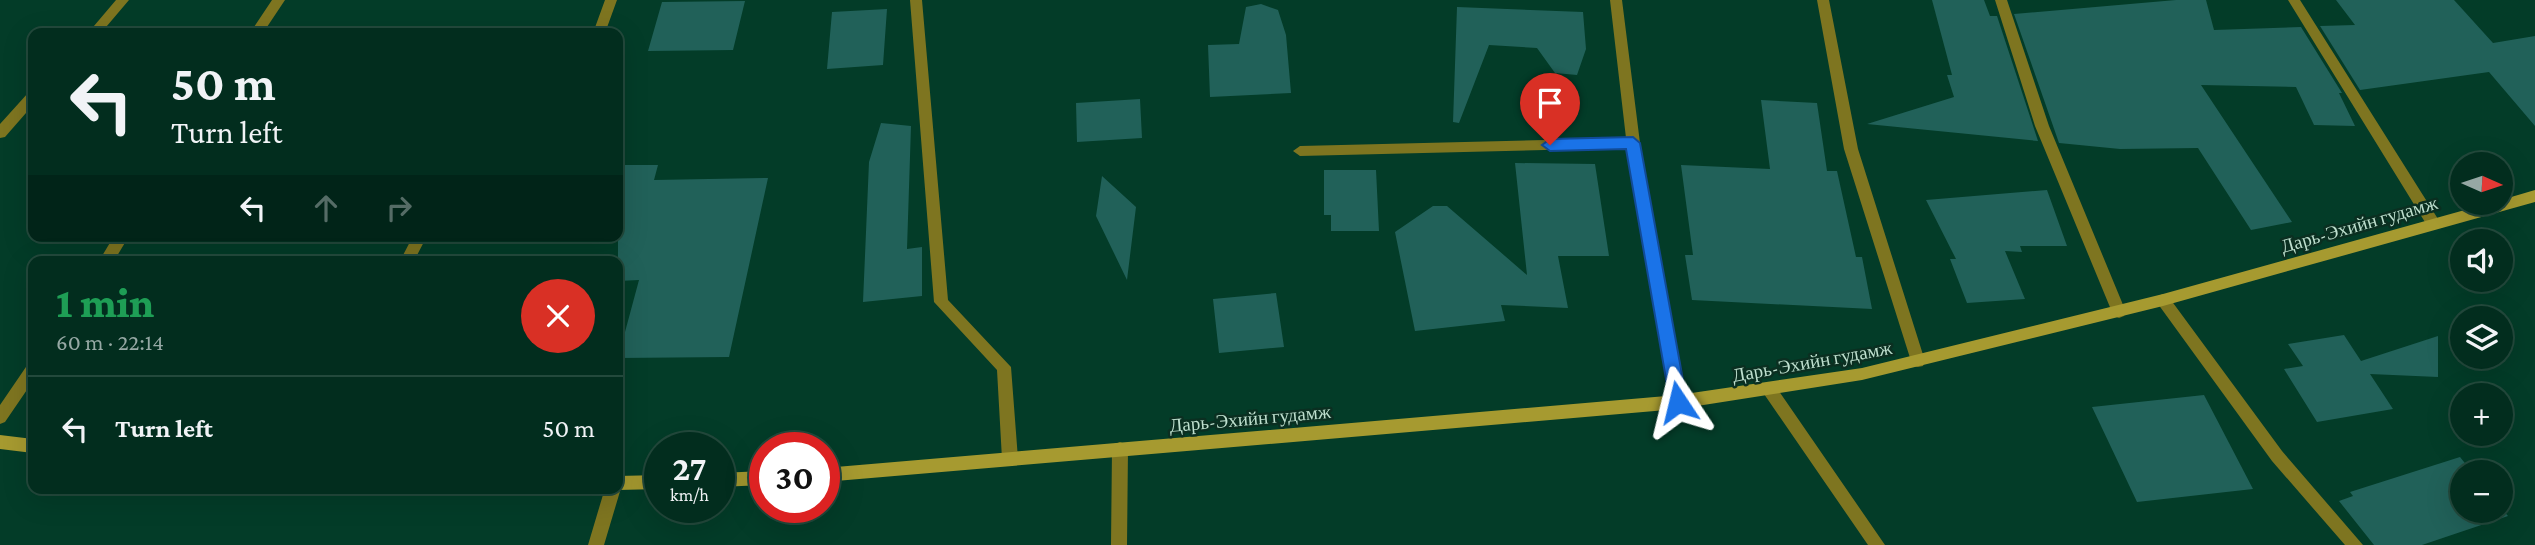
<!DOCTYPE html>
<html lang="en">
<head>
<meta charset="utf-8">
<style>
  body { margin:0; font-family:"Crimson Pro",serif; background:#10392b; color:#f1f3f6; height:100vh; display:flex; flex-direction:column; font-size:26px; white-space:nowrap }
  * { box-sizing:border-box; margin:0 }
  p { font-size:23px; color:#96a8a4 }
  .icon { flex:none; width:38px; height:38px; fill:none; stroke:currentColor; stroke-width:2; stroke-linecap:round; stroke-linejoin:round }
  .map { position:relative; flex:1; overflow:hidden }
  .details { position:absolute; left:28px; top:256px; width:595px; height:238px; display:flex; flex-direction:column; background:#022d1e; border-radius:14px; box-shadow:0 7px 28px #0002,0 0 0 2px #23493c }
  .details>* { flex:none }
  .hud { position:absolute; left:28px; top:28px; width:595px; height:214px; border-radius:14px; box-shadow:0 7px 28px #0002,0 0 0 2px #23493c; background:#022d1e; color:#f1f3f6; overflow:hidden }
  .needle { width:46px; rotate:93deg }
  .buttons { position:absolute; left:2450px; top:152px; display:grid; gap:14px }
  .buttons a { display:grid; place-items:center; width:63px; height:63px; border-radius:50%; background:#022d1e; box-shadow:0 7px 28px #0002,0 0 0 2px #23493c; font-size:35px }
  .speed { position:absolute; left:644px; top:432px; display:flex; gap:14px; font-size:35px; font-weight:700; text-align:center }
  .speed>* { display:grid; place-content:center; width:91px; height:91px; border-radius:50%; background:#022d1e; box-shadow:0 7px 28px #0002,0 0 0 2px #23493c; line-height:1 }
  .speed small { font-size:18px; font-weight:400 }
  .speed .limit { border:10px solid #d22; background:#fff; color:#111 }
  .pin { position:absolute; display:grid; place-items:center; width:60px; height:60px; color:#fff; margin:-72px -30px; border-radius:50% 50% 50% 0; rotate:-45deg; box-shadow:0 0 7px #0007 }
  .pin .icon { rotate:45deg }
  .me { position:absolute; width:77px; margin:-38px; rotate:350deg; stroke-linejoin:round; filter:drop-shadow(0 0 5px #0008) }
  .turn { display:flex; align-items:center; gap:24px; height:147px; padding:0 28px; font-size:32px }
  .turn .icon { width:91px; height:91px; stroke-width:2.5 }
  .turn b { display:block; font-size:49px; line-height:60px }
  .lanes { display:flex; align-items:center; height:66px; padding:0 28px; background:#0003; justify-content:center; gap:35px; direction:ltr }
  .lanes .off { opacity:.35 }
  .round { display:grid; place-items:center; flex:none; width:74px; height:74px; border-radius:37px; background:#10392b }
  .overview { display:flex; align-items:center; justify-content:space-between; height:119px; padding:0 28px }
  h1 { font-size:42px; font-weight:800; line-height:52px; color:#1e9e55 }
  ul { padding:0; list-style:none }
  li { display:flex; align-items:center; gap:21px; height:105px; padding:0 28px; border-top:2px solid #23493c }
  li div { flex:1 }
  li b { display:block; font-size:26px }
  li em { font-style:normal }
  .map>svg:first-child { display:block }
  .building { fill:#216159 }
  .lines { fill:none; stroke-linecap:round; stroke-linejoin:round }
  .minor { fill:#7e7520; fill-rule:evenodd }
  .secondary { fill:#a69a30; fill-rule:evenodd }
  .route { fill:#1a73e8; stroke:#114b97; stroke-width:2 }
  .labels { text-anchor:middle; stroke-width:5; stroke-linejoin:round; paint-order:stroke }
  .street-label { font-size:19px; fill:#bedfce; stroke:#0b2f21 }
</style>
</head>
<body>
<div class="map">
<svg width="2535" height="545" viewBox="0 0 2535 545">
  <rect width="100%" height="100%" fill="#033c28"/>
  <!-- building -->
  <path class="building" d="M1932 0H1984L1990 16H1997L2038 141 1867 124 1954 97 1947 75H1952Z
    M2176 0H2206L2214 30 2301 27 2342 93H2339L2355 126 2314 125 2296 87 2201 85 2292 222 2251 230 2198 148 2120 149 2059 143 2014 14Z
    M2336 0H2454L2493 43 2535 36V126L2489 72 2360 90 2320 26 2355 25Z
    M745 1 733 50 648 51 662 2Z
    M1261 4 1278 10 1286 35 1291 93 1210 97 1208 45 1239 44 1246 7Z
    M1457 7 1583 12 1586 49 1577 75 1555 73 1537 48 1489 45 1459 123 1453 122Z
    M887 9 883 65 827 69 832 12Z
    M1140 99 1142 138 1077 142 1076 103Z
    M1761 100 1817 103 1827 171H1837L1856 257H1862L1872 309 1692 300 1685 255H1693L1681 165 1770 169Z
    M881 123 911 126 907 249 922 247V296L863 302 869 162Z
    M1515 163 1595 164 1609 256H1558L1568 308 1501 305 1505 321 1415 331 1395 232 1433 206H1447L1527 275Z
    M618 165H658L654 180 768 178 729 357 618 358 639 280 618 281Z
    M1324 170H1376L1379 231H1331V215H1324Z
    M1102 176 1136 207 1127 280 1096 216Z
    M2047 190 2067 246H2020L2022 252 2005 251 2025 299 1967 303 1950 259H1956L1926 200Z
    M1276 293 1284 347 1219 353 1213 299Z
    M2344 335 2361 361 2438 336V377L2370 374 2393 409 2317 422 2284 369 2303 366 2288 344Z
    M2204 395 2253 489 2137 502 2092 407Z
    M2460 457 2472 472H2462V511H2501V508L2508 516 2422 545H2374L2339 501 2353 496 2350 492Z"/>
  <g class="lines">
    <!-- minor -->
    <path class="minor" d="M116 0H129L101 33H88Z
      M272 0H285L263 33H250Z
      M605 0H617L605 33H593Z
      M910 0H922L948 300 1011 367 1018 459 1015 464 1010 466 1005 464 1002 459 997 370 934 302Z
      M1610 0H1622L1640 143 1685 402 1683 407 1678 409 1673 407 1671 402 1627 148 1300 156 1293 151 1300 146 1626 138Z
      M1817 0H1829L1858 149 1925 361 1923 366 1918 367 1913 366 1911 361 1844 149Z
      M1995 0H2007L2049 126 2126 312 2124 316 2119 318 2114 316 2112 312 2035 126Z
      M2288 0H2300L2438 219 2440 223 2438 227H2428Z
      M33 92V105L5 137 0 138V124L28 93Z
      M114 236H129L114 261H99Z
      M413 236H427L414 261H400Z
      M2163 294 2168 296 2282 451 2363 545H2345L2272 461 2158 304 2156 300 2158 296Z
      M33 363V381L5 422 0 424V405L28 364Z
      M1769 382 1774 384 1885 545H1868L1764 394 1762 389 1764 384Z
      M1120 442 1125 444 1128 449 1127 545H1111L1112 449 1115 444Z
      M618 483 621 488 604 545H588L605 488H618Z"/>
    <!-- secondary -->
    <path class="secondary" d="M2535 190V202L2163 306 1862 380 1678 409 824 482V468L1678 395 1862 368 2163 294 2490 203H2501V200Z
      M0 435 33 439V453L0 449Z
      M765 471V485L719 487V473Z
      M660 475V489L618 490 613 488H618V476Z"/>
  </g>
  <!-- route -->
  <path class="route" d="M1633 137 1640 143 1687 402 1678 409 1670 402 1626 149 1550 151 1542 145 1550 139Z"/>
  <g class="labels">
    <!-- street labels -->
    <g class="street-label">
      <text transform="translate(2359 224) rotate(-16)" y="7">Дарь-Эхийн гудамж</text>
      <text transform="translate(1812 361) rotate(-10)" y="7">Дарь-Эхийн гудамж</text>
      <text transform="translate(1250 418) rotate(-5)" y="7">Дарь-Эхийн гудамж</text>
    </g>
  </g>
</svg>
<div class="buttons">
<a><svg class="needle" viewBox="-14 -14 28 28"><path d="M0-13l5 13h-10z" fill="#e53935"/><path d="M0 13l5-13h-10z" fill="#96a8a4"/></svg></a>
<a><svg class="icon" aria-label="sound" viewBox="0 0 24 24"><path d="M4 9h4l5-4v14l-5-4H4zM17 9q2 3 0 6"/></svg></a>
<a><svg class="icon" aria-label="layers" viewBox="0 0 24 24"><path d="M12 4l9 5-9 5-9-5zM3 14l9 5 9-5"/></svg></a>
<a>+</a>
<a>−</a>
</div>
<div class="speed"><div>27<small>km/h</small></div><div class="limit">30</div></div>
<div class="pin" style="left:1550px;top:145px;background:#d93025"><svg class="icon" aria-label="arrive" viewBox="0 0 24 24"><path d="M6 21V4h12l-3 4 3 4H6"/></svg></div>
<svg class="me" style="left:1678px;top:402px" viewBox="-20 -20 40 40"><path d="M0-17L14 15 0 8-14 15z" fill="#1a73e8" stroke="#fff" stroke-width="4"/></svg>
<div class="hud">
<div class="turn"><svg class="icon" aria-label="left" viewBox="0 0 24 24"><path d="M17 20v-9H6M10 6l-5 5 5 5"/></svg><div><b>50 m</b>Turn left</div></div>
<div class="lanes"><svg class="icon" aria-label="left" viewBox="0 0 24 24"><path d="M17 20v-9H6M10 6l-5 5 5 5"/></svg><svg class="icon off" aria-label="ahead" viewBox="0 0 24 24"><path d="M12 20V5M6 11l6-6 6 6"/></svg><svg class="icon off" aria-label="right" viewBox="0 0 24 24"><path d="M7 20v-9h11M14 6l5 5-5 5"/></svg></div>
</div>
<section class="details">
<div class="overview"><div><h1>1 min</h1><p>60 m · 22:14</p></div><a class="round" style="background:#d93025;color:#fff"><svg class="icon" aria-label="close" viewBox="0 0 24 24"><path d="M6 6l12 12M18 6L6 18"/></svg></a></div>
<ul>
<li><svg class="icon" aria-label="left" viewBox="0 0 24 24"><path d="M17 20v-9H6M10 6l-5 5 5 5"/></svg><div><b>Turn left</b></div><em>50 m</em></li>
</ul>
</section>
</div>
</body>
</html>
